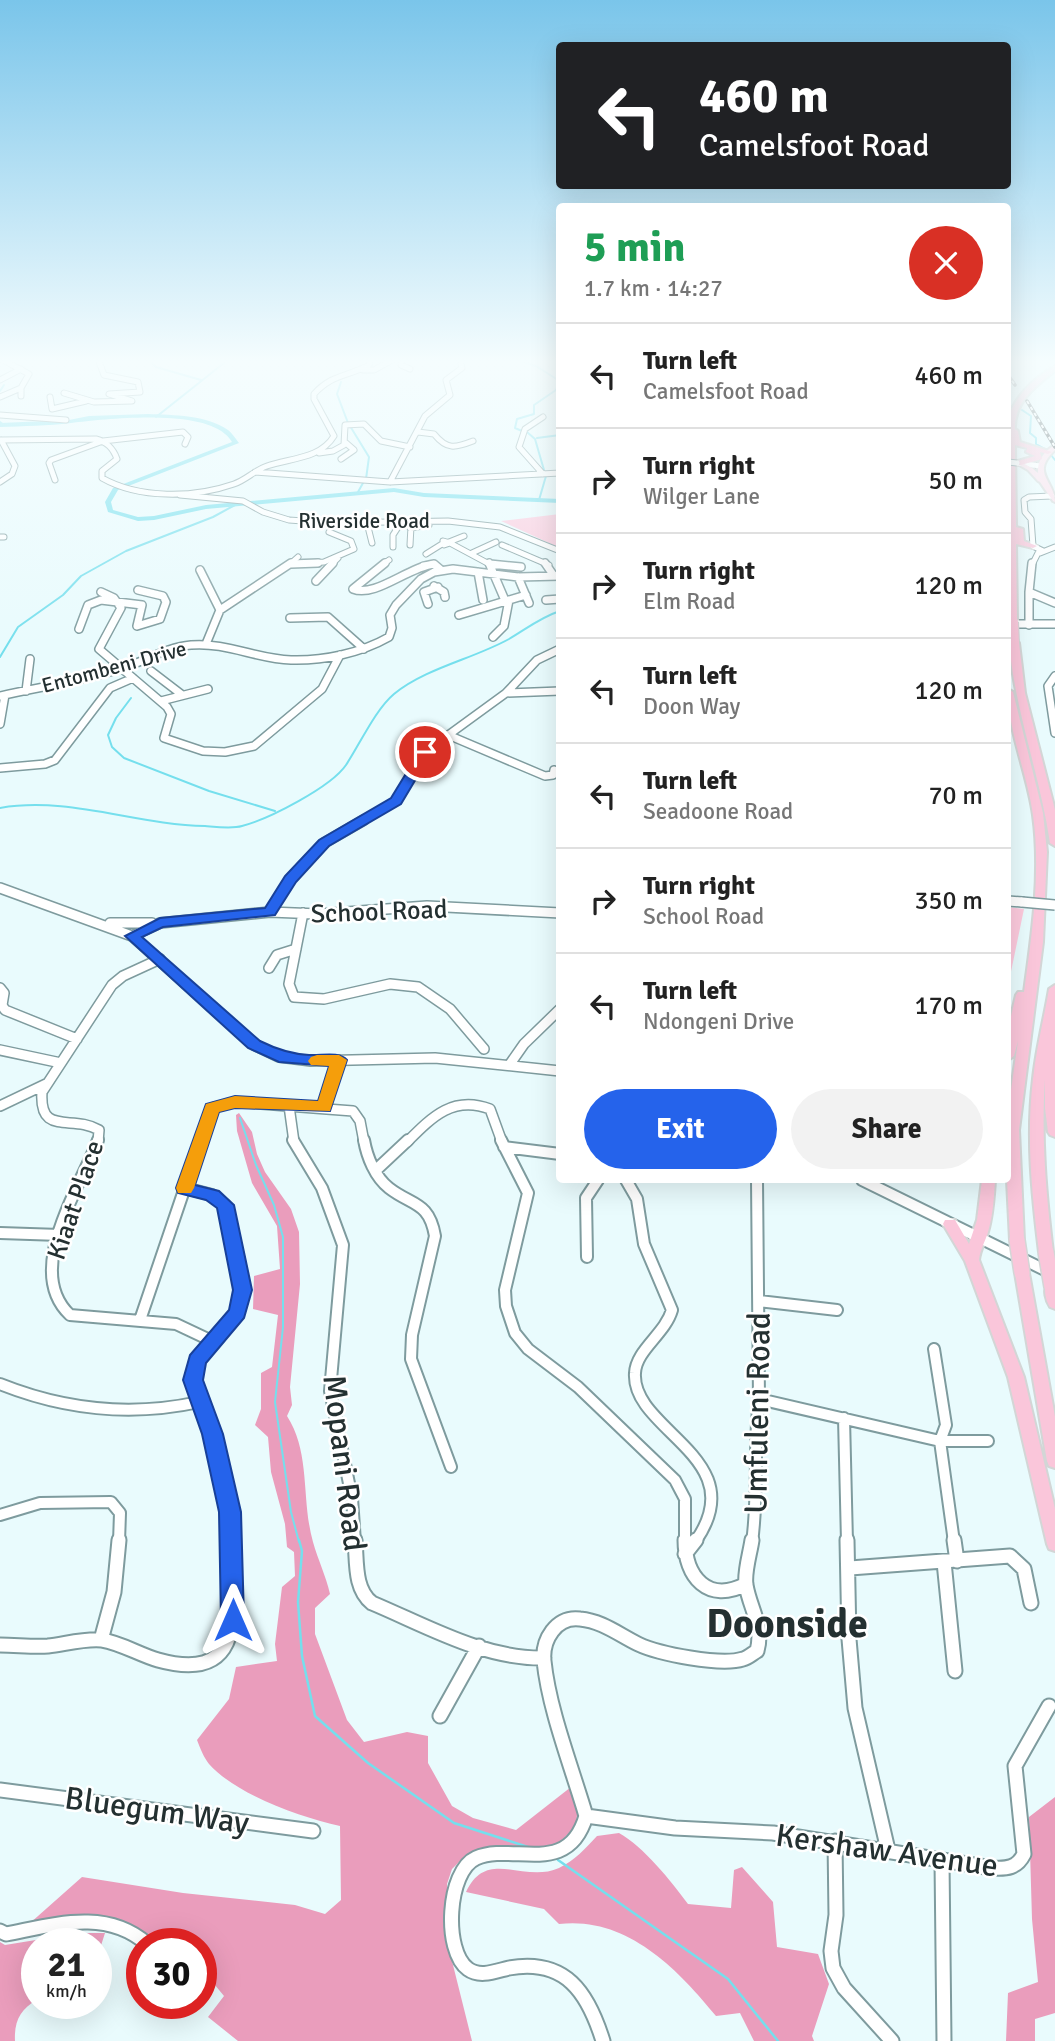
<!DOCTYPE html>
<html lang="en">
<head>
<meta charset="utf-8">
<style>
  body { margin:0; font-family:Signika,sans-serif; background:#f2f2f2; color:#222; height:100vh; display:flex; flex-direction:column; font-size:26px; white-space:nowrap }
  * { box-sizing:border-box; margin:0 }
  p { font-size:23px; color:#767676 }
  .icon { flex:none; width:38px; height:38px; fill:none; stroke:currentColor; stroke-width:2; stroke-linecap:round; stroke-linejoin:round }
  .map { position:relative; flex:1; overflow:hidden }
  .drawer { position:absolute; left:556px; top:203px; width:455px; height:980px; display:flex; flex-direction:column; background:#fff; border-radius:7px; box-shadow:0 7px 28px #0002 }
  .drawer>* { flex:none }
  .hud { position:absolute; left:556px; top:42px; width:455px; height:147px; border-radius:7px; box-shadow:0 7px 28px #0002; background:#202124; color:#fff; overflow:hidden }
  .speed { position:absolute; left:21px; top:1928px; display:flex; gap:14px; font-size:35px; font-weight:700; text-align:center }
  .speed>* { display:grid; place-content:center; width:91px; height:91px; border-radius:50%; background:#fff; box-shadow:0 7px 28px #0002; line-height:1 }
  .speed small { font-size:18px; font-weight:400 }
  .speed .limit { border:10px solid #d22; background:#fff; color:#111 }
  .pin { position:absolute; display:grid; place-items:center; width:60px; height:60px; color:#fff; margin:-30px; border:4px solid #fff; border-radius:50%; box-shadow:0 2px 7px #0007 }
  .me { position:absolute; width:77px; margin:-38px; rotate:0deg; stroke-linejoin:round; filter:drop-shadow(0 0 5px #0008) }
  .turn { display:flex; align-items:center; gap:24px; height:147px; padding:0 28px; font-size:32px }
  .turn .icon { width:91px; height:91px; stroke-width:2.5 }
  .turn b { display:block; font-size:49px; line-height:60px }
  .round { display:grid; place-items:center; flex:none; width:74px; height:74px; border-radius:37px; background:#f2f2f2 }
  .overview { display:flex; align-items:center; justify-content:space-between; height:119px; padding:0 28px }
  h1 { font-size:42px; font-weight:800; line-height:52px; color:#1e9e55 }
  .action { display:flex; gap:14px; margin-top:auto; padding:14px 28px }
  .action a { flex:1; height:80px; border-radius:42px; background:#2563eb; color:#fff; font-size:28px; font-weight:800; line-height:80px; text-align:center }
  .action a+a { background:#f2f2f2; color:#222 }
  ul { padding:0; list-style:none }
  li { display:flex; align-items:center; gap:21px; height:105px; padding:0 28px; border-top:2px solid #e0e0e0 }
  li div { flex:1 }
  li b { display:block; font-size:26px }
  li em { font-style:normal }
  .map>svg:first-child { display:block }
  .green { fill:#fccadd }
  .forest { fill:#ea9dbc }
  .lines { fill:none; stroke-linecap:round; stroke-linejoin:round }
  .stream-far1 { stroke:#75dfed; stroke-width:2 }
  .stream { stroke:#75dfed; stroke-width:2.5 }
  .river { fill:#75dfed; fill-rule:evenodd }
  .minor-far4-casing { stroke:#7e9b9e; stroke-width:7 }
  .minor-far3-casing { stroke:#7e9b9e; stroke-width:10 }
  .minor-far2-casing { stroke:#7e9b9e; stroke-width:12 }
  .minor-far1-casing { stroke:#7e9b9e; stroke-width:14 }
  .minor-casing { stroke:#7e9b9e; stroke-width:17 }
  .major-casing { stroke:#d3d6d6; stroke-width:4 }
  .highway-casing { stroke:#d3d6d6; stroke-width:4 }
  .minor-far4 { stroke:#fff; stroke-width:5 }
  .minor-far3 { stroke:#fff; stroke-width:7 }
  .minor-far2 { stroke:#fff; stroke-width:9 }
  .minor-far1 { stroke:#fff; stroke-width:10 }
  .minor { stroke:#fff; stroke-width:13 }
  .major { fill:#fcdde9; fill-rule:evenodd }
  .highway { fill:#fac6da; fill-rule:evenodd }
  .rail-casing { stroke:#4c595b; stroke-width:3.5 }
  .rail { stroke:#fff; stroke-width:2; stroke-dasharray:3.5; stroke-linecap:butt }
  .minor-bridge-far1-casing { stroke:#7e9b9e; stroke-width:7; stroke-linecap:butt }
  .minor-bridge-casing { stroke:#7e9b9e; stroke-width:12; stroke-linecap:butt }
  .highway-bridge-far1-casing { stroke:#d3d6d6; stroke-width:12; stroke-linecap:butt }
  .highway-bridge-casing { stroke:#d3d6d6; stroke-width:18; stroke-linecap:butt }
  .minor-bridge-far1 { stroke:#fff; stroke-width:5 }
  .minor-bridge { stroke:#fff; stroke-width:9 }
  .highway-bridge-far1 { stroke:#fac6da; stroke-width:10 }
  .highway-bridge { stroke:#fac6da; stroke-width:15 }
  .route { fill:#2563eb; stroke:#184099; stroke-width:2 }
  .slow { fill:#f59e0b }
  .labels { text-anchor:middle; stroke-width:5; stroke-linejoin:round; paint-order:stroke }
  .far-street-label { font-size:21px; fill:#243031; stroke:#fff }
  .street-label { font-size:26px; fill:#243031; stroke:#fff }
  .near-street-label { font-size:32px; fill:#243031; stroke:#fff }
  .near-district-label { font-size:40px; font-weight:bold; fill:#243031; stroke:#fff }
</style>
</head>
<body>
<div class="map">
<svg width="1055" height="2041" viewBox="0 0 1055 2041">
  <rect width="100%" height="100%" fill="#e9fbfd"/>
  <!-- green -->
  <path class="green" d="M560 514V548L501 521Z
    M1008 907 1024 909 1008 986Z"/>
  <!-- forest -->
  <path class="forest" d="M239 1113 252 1132 257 1154 265 1172 291 1209 299 1232 300 1284 290 1387 292 1405 287 1416C311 1453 301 1500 313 1542 318 1560 326 1576 330 1594L315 1608V1634L347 1720 364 1742 407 1732 428 1736V1763L452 1806 473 1818 516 1830 571 1787 578 1804 576 1826 561 1841 532 1853 473 1852 462 1859 452 1869 447 1884 450 1953 472 2041H238L208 2017 224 1996 201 1968V1944H161L122 1921 97 1917 29 1924 82 1877 183 1893 295 1905 325 1914 341 1900 340 1826C300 1817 237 1795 209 1764 204 1758 200 1748 197 1740L229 1699 236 1667 277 1661 275 1644 282 1587 295 1576 294 1552 287 1547 285 1524 271 1472 268 1437 255 1425 261 1409V1373L272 1367 278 1315 253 1309 254 1276 280 1269 277 1226 252 1183 237 1131 236 1115Z
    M1055 1797V2013L1035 2019V2041H1006L1008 1993 1038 1982 1032 1919 1029 1817Z
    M619 1833C643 1846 672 1882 688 1904L731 1908 734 1870 742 1867 773 1902 777 1947 818 1954 829 1984 812 2036 814 2041H754L740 2013 716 2016C677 1968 626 1916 559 1924L544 1909 466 1892C487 1847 523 1884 559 1868 574 1861 586 1848 597 1836Z
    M79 1933H105L97 1958 96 1944H37V2000C20 2009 14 2022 15 2041H0V1942L5 1945Z"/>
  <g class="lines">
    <!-- stream-far1 -->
    <path class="stream-far1" d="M147 359 156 367 201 380
      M515 359 536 366 558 380
      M341 382 337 394 348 423
      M0 391 4 385
      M1022 410 1031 416 1030 433 1036 438V444L1045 449
      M156 417 229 359
      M0 422 4 425
      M350 426 369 457 366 479
      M522 431 515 428 517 419 534 414V405L556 390 560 379
      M527 432 535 439 544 470
      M537 438 560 435
      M1051 455 1055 460
      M358 492 363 483
      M539 500 546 476
      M0 657 18 627 63 595 81 576 126 551 213 517 235 505
      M131 698 116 718 108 735 112 747 124 758 209 791 275 811
      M0 808C69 796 136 825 205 826 217 827 232 829 242 826 269 819 331 787 346 765 360 744 375 710 394 694 426 668 473 659 509 639 526 629 541 617 560 611
      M240 1118 256 1165 274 1205 283 1237V1327L275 1402 291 1512 299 1542"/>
    <!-- stream -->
    <path class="stream" d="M299 1540 302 1551 298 1602 302 1656 315 1716 368 1763 454 1823 531 1848
      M558 1860 728 1979 778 2041"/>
    <!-- river -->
    <path class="river" d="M148 414C174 415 206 415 228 430 232 433 236 439 239 443L118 490 111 502 113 510 138 517 154 516 206 505 394 488 424 493 560 499V503L424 497 394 492 206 509 154 520 138 521 108 512 105 502 113 488 232 442C230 439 228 436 225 434 196 409 107 419 71 423 48 426 23 426 0 427V423L69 420 89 416Z"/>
    <defs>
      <path id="minor-far4" d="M401 359V365L410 369
        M3 360 29 374 21 388V396
        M363 370H374L394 359
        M0 380 21 369
        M64 393 94 402 132 401 109 394 140 392 138 382 104 375 98 359
        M0 397 21 388
        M50 397 52 409 86 401
        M0 415 66 420
        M543 417 525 429 519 447 543 474
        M418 432 434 434C447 450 455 448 473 441
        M0 440 96 439C107 442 113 448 117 459L102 471V478C139 499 194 498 234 484 246 480 255 470 267 466 290 458 320 459 334 436L314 399V394C332 374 347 377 369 365L371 359
        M319 453 333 451 344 445 345 425 364 424 381 441 410 447
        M341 459 354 450 346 443
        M1017 463 1040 466
        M255 472 390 482 560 473
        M55 480 49 463 51 460 103 441 183 432 188 437 185 444
        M0 482 12 474 15 466 1 440
        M390 482 425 416 450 395 446 380 462 368 460 359
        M180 495 243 501 263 512 289 520 331 523 448 521 500 527 560 551
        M410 528 429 525
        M0 537H4
        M443 541 450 543 444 545Z
        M449 542 464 536
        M372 543 368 527 377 525
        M450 543 491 565
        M410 545 411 526
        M502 545 549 565
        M393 547V535L402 521
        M1043 551 1033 546 1031 519 1025 512 1024 500 1029 497 1052 496
        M472 553 496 542
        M1040 553 1055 547
        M426 554 442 544
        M291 564 324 562 354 549 351 541 329 532
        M490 564 503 565
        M289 565 298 557
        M331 565 338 558
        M382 565 389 560
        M423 565H435
        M1032 565 1038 553"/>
      <path id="minor-far3" d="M385 563 353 589C375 598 408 567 434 564L441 570
        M489 563 504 598
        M545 563 554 576
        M1032 563 1029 592 1055 603
        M291 564 318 563
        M490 564 521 567
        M200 570 220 610 206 644
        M478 572 483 600
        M518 577 529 603
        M316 581 333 563
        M434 586 444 592 445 597
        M101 592 114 598 121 608 99 649 167 707 171 714 164 738 203 751 225 752 254 746 322 689 340 655
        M1029 592V625
        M546 600 560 599
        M428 604 424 592 438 587
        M220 610 291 563
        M459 615 526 595
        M290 618 328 617 364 649
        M1008 624H1055
        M79 629 88 605 101 600 142 605 137 626 160 619 166 602 163 596 138 590
        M493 637 504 626 509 600
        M151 671 181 694
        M1055 676 1048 686 1055 733
        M26 691 30 659
        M506 693 560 691
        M0 696C40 687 81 681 120 669 144 662 166 647 191 645 226 642 257 659 291 660 323 661 361 653 389 637L392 628 390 615 396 605 421 579 434 572 453 569 518 577 560 576
        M161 701 208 689
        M0 724 5 695
        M448 735 545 776 553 775 554 770
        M0 768 45 764 55 760 110 688 133 678
        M361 822 396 801 425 752 506 693 537 660 560 649"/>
      <path id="minor-far2" d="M0 888 132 936 160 923 270 912 319 914 427 906 560 913
        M1008 901 1022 902
        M270 912 290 879 324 843 364 820
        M303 913 289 984 294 997 324 999 390 984 418 987 450 1009 484 1049
        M110 923H152
        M132 936 254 1045 279 1057 311 1061 435 1058 560 1071
        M269 968 277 955 296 949
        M0 988 4 993 2 1005 5 1010 77 1039
        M0 1050 61 1063
        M510 1064 524 1044 560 1009
        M0 1106 46 1084
        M289 1106 294 1142
        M324 1107 339 1060
        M98 1142 99 1130C72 1114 39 1137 42 1092L112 985 123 976 160 959
        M201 1142 212 1108 235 1102 353 1111 360 1121 364 1142
        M407 1142C432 1117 453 1095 490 1109L502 1142"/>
      <path id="minor-far1" d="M98 1140C80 1188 23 1271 70 1315L176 1324 212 1341
        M293 1140 322 1188 343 1245 330 1391 352 1498 355 1542
        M364 1140C367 1157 375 1177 389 1188 412 1206 429 1201 435 1236L412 1335 411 1359 451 1467
        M501 1140 528 1193 505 1290 506 1306 515 1333 528 1349 578 1387 675 1480 685 1499V1542
        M504 1147 560 1154
        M376 1170 408 1140
        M626 1180 637 1199 644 1244 672 1310C665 1334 636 1350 635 1373 631 1431 755 1458 695 1542
        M862 1180 1051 1273
        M185 1188 212 1195 225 1205C231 1232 246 1273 242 1300 238 1331 190 1346 193 1381 195 1397 206 1416 211 1431 222 1467 230 1505 231 1542
        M0 1233 60 1235
        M587 1257 586 1198 598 1180
        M759 1301 837 1310
        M140 1320 201 1140
        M934 1349 946 1425 940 1441 954 1542
        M0 1384C65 1410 130 1417 199 1402
        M759 1399 940 1441H988
        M844 1418 847 1542
        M0 1515 40 1503 111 1502 120 1513 119 1542
        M752 1542C759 1494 753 1447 759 1399L757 1180"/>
      <path id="minor" d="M355 1540C357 1562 354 1589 372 1603 427 1626 483 1659 544 1658
        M685 1540C685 1577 708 1604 746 1584
        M847 1540 849 1639 855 1708 888 1850
        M954 1540 957 1561
        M685 1554 696 1540
        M944 1562 955 1671
        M850 1568 1010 1556 1024 1569 1031 1603
        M101 1640 114 1592 119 1540
        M0 1645C16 1645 33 1647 48 1646 65 1644 86 1638 102 1640 121 1643 140 1655 158 1660 252 1686 232 1601 231 1540
        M440 1716 479 1646
        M0 1790 313 1831
        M586 1816 675 1828 773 1833 992 1868C1007 1869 1017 1868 1024 1854L1015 1766 1049 1706
        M835 1841 836 1915 831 1951 833 1968 844 1988 892 2041
        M942 1861 944 2041
        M0 1931 6 1934C54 1925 106 1908 147 1944
        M603 2041C588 1993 566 1958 509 1968 496 1971 480 1978 468 1969 443 1951 447 1871 476 1858 513 1842 568 1878 586 1816 572 1768 549 1710 544 1661 542 1640 556 1616 580 1619 602 1621 618 1634 638 1644 659 1654 721 1666 743 1659 748 1658 753 1653 757 1651 764 1626 750 1609 746 1585 744 1572 750 1554 752 1540"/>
      <path id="major" d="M1055 445V450C1030 473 1055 481 1055 502L1053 501 1040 482 1038 481 1028 470 1016 463 1021 462 1032 468 1038 473C1037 461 1044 451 1055 445Z"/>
      <path id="highway" d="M1055 366V371C1036 386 1014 402 1015 429L1018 431 1020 442 1052 452 1048 454 1040 452 1042 459 1021 465H1018V461L1035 456 1026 452 1027 448 1015 445 1016 527 1023 529 1024 541 1037 546 1033 548 1016 544 1017 622 1013 625 1009 622 1008 419C1014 397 1035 377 1055 366Z
        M1014 640 1019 643 1025 693 1055 810V846L1050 843C1040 775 1015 711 1009 643Z
        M1008 689 1013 692 1043 813 1047 852 1043 942 1019 1130 1024 1240 1022 1244H1012L1010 1240 1007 1180 1008 1111 1018 1041 1014 1056 1008 1060V1029L1016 995 1018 992H1024C1032 934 1041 873 1033 815 1027 772 1008 733 1008 689Z
        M1055 985V1137L1050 1135 1048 1132 1045 1108V1079C1041 1137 1046 1194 1053 1252L1051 1256 1046 1257 1041 1256 1039 1252C1032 1195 1026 1137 1033 1079 1036 1049 1044 1019 1049 989Z
        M982 1180H995C994 1198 993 1215 988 1232 985 1242 980 1250 979 1260L1024 1377 1055 1509V1551L1049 1549 1047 1544 1008 1377 965 1261 943 1224 945 1220H955L969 1244 977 1220Z
        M1022 1268 1027 1269 1029 1273 1055 1417V1468L1049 1466 1047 1461 1015 1273 1017 1269Z
        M1052 1282H1055V1309L1050 1307C1046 1301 1043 1290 1047 1283Z"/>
    </defs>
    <!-- minor-far4 casing -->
    <use href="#minor-far4" class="minor-far4-casing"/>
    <!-- minor-far3 casing -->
    <use href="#minor-far3" class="minor-far3-casing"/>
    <!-- minor-far2 casing -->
    <use href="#minor-far2" class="minor-far2-casing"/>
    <!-- minor-far1 casing -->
    <use href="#minor-far1" class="minor-far1-casing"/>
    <!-- minor casing -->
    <use href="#minor" class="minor-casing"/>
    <!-- major casing -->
    <use href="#major" class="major-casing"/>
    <!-- highway casing -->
    <use href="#highway" class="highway-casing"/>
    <!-- minor-far4 -->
    <use href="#minor-far4" class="minor-far4"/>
    <!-- minor-far3 -->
    <use href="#minor-far3" class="minor-far3"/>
    <!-- minor-far2 -->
    <use href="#minor-far2" class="minor-far2"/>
    <!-- minor-far1 -->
    <use href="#minor-far1" class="minor-far1"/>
    <!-- minor -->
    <use href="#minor" class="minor"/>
    <!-- major -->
    <use href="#major" class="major"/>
    <!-- highway -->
    <use href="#highway" class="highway"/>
    <defs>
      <path id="rail" d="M1008 375 1015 385
        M1027 401 1055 447"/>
    </defs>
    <!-- rail casing -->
    <use href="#rail" class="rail-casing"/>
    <!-- rail -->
    <use href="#rail" class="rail"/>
    <defs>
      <path id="minor-bridge-far1" d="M1008 462 1017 463"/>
      <path id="minor-bridge" d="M1022 902 1055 905"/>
      <path id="highway-bridge-far1" d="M1013 622 1014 643"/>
      <path id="highway-bridge" d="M1017 1240 1022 1273
        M1046 1252 1052 1287"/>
    </defs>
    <!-- minor-bridge-far1 casing -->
    <use href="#minor-bridge-far1" class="minor-bridge-far1-casing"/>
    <!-- minor-bridge casing -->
    <use href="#minor-bridge" class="minor-bridge-casing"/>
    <!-- highway-bridge-far1 casing -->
    <use href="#highway-bridge-far1" class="highway-bridge-far1-casing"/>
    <!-- highway-bridge casing -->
    <use href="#highway-bridge" class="highway-bridge-casing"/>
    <!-- minor-bridge-far1 -->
    <use href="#minor-bridge-far1" class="minor-bridge-far1"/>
    <!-- minor-bridge -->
    <use href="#minor-bridge" class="minor-bridge"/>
    <!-- highway-bridge-far1 -->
    <use href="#highway-bridge-far1" class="highway-bridge-far1"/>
    <!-- highway-bridge -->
    <use href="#highway-bridge" class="highway-bridge"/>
  </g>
  <!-- sky -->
  <linearGradient id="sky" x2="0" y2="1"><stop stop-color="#7ac5ea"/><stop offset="0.56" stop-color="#f5fdfe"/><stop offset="1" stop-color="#f5fdfe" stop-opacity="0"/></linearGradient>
  <rect width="1055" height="645" fill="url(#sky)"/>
  <!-- route -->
  <path class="route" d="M425 748 432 752 401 804 329 846 296 882 275 915 163 927 142 937 260 1041C276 1049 291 1054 309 1055 321 1056 339 1051 347 1060L330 1111 235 1108 219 1112 195 1185 219 1191 234 1205 252 1290 244 1318 206 1363 203 1380 223 1434 241 1512 244 1620 240 1627 233 1630 225 1627 221 1620 219 1512 202 1434 183 1380 190 1355 229 1310 233 1290 217 1208 206 1200 178 1193 176 1188 206 1104 235 1096 318 1101 329 1066 279 1062 248 1048 125 936 160 918 265 908 285 876 319 840 391 798 421 749Z"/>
  <!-- slow -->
  <path class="slow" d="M317 1055H339L347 1060 330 1111 235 1108 219 1112 194 1188 191 1193H178L176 1188 206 1104 235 1096 318 1101 329 1066 311 1065 308 1061 311 1057Z"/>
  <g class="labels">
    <!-- far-street labels -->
    <g class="far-street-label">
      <text x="364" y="528">Riverside Road</text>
      <text transform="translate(114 667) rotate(-15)" y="7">Entombeni Drive</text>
    </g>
    <!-- street labels -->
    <g class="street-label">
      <text transform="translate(379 911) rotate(-2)" y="9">School Road</text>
      <text transform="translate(75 1200) rotate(-71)" y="9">Kiaat Place</text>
    </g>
    <!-- near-street labels -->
    <g class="near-street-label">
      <text transform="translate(757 1413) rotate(-89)" y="11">Umfuleni Road</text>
      <text transform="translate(345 1463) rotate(83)" y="11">Mopani Road</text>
      <text transform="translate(157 1810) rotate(8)" y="11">Bluegum Way</text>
      <text transform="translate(887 1850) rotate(8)" y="11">Kershaw Avenue</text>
    </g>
    <!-- near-district labels -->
    <g class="near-district-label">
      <text x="787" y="1637">Doonside</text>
    </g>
  </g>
</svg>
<div class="speed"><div>21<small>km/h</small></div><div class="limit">30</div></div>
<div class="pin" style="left:425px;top:752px;background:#d93025"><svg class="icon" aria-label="arrive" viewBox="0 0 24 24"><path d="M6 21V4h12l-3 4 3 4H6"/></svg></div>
<svg class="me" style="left:233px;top:1620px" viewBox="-20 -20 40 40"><path d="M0-17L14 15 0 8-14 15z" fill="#2563eb" stroke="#fff" stroke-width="4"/></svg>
<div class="hud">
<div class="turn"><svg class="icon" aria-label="left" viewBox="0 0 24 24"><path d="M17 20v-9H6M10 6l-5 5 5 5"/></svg><div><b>460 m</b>Camelsfoot Road</div></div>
</div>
<section class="drawer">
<div class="overview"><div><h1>5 min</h1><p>1.7 km · 14:27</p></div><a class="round" style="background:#d93025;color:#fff"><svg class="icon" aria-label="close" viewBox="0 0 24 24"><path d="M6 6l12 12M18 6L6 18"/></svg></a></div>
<ul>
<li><svg class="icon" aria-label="left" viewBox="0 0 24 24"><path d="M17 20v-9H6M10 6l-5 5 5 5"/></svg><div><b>Turn left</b><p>Camelsfoot Road</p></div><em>460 m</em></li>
<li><svg class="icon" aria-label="right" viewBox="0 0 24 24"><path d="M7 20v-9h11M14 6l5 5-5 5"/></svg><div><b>Turn right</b><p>Wilger Lane</p></div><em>50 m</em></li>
<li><svg class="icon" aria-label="right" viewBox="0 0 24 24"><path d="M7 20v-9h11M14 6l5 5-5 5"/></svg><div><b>Turn right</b><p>Elm Road</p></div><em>120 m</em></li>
<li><svg class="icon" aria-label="left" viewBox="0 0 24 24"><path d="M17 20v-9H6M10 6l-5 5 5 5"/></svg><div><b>Turn left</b><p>Doon Way</p></div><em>120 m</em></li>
<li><svg class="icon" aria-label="left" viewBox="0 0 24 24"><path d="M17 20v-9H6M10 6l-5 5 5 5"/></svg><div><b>Turn left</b><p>Seadoone Road</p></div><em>70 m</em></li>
<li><svg class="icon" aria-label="right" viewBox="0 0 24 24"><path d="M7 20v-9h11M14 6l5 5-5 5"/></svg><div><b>Turn right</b><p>School Road</p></div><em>350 m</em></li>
<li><svg class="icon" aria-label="left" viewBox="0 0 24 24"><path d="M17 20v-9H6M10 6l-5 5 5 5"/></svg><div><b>Turn left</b><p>Ndongeni Drive</p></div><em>170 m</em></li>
</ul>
<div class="action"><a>Exit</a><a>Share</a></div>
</section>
</div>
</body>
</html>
